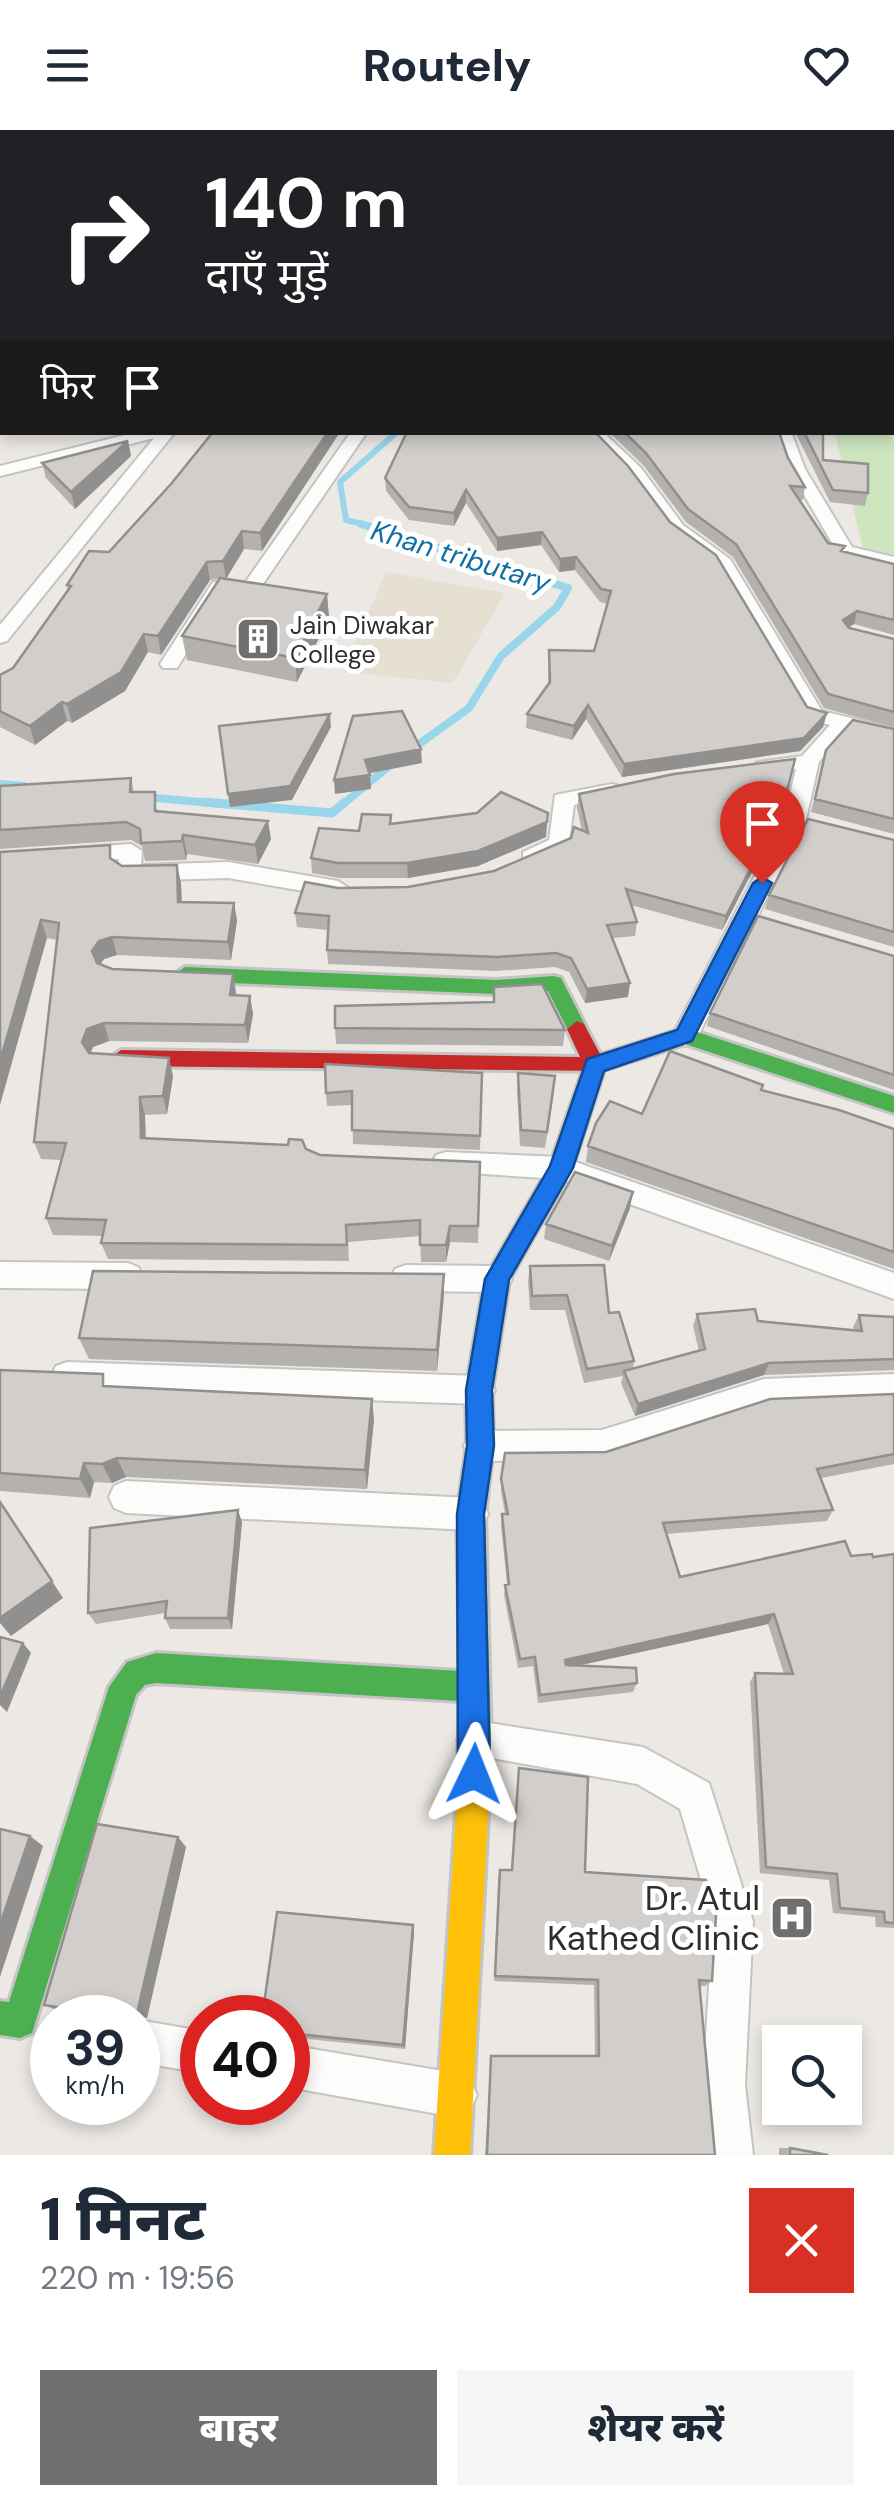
<!DOCTYPE html>
<html lang="hi">
<head>
<meta charset="utf-8">
<style>
  body { margin:0; font-family:"DM Sans","Noto Sans Devanagari",sans-serif; background:#f6f6f7; color:#1f2937; height:100vh; display:flex; flex-direction:column; font-size:38px; white-space:nowrap }
  * { box-sizing:border-box; margin:0 }
  p { font-size:32px; color:#747a83 }
  .icon { flex:none; width:55px; height:55px; fill:none; stroke:currentColor; stroke-width:2; stroke-linecap:round; stroke-linejoin:round }
  .map { position:relative; height:2025px; overflow:hidden }
  .drawer { display:flex; flex-direction:column; background:#fff; flex:1 }
  .drawer>* { flex:none }
  .top-card { position:absolute; left:0px; top:0px; width:895px; height:305px; box-shadow:0 5px 15px #0003; background:#202124; color:#fff; overflow:hidden }
  .fabs { position:absolute; left:762px; top:1895px; display:grid; gap:20px }
  .fabs a { display:grid; place-items:center; width:100px; height:100px; border-radius:0px; background:#fff; box-shadow:0 5px 15px #0003; font-size:50px }
  .speed { position:absolute; left:30px; top:1865px; display:flex; gap:20px; font-size:50px; font-weight:700; text-align:center }
  .speed>* { display:grid; place-content:center; width:130px; height:130px; border-radius:50%; background:#fff; box-shadow:0 5px 15px #0003; line-height:1 }
  .speed small { font-size:25px; font-weight:400 }
  .speed .limit { border:15px solid #d22; background:#fff; color:#111 }
  .pin { position:absolute; display:grid; place-items:center; width:85px; height:85px; color:#fff; margin:-102px -42px; border-radius:50% 50% 50% 0; rotate:-45deg; box-shadow:0 0 10px #0007 }
  .pin .icon { rotate:45deg }
  .me { position:absolute; width:110px; margin:-55px; rotate:2deg; stroke-linejoin:round; filter:drop-shadow(0 0 8px #0008) }
  .turn { display:flex; align-items:center; gap:35px; height:210px; padding:0 40px; font-size:45px }
  .turn .icon { width:130px; height:130px; stroke-width:2.5 }
  .turn b { display:block; font-size:70px; line-height:85px }
  .then { display:flex; align-items:center; height:95px; padding:0 40px; background:#0003; gap:20px; font-size:38px }
  .round { display:grid; place-items:center; flex:none; width:105px; height:105px; border-radius:0px; background:#f6f6f7 }
  .summary { display:flex; align-items:center; justify-content:space-between; height:170px; padding:0 40px }
  h1 { font-size:60px; font-weight:800; line-height:75px }
  .cta { display:flex; gap:20px; margin-top:auto; padding:20px 40px }
  .cta a { flex:1; height:115px; border-radius:0px; background:#706f6e; color:#fff; font-size:40px; font-weight:800; line-height:115px; text-align:center }
  .cta a+a { background:#f6f6f7; color:#1f2937 }
  header { display:flex; justify-content:space-between; align-items:center; height:130px; padding:0 40px; background:#fff; font-size:45px; font-weight:800 }
  .map>svg:first-child { display:block }
  .education { fill:#e6e0d3 }
  .green { fill:#cee6be }
  .lines { fill:none; stroke-linecap:round; stroke-linejoin:round }
  .stream-far2 { stroke:#99d6ec; stroke-width:6 }
  .stream-far1 { stroke:#99d6ec; stroke-width:8 }
  .stream { stroke:#99d6ec; stroke-width:9 }
  .street-casing { stroke:#c5c4c5; stroke-width:4 }
  .fast-casing { stroke:#c5c4c5; stroke-width:6 }
  .slow-casing { stroke:#c5c4c5; stroke-width:6 }
  .jam-casing { stroke:#c5c4c5; stroke-width:6 }
  .street { fill:#fcfcfb; fill-rule:evenodd }
  .fast { fill:#4caf50; fill-rule:evenodd }
  .slow { fill:#ffc107; fill-rule:evenodd }
  .jam { fill:#c62828; fill-rule:evenodd }
  .wall { fill:#b4b1af }
  .shaded-wall { fill:#92908e }
  .building { fill:#d1cecb; stroke:#92908e; stroke-width:2.5 }
  .route { fill:#1a73e8; stroke:#114b97; stroke-width:2.5 }
  .labels { text-anchor:middle; stroke-width:10; stroke-linejoin:round; paint-order:stroke }
  .far-poi-label { font-size:25px; fill:#2e2e2e; stroke:#fff; text-anchor:start }
  .far-water-label { font-size:28px; font-style:italic; fill:#0d6fa3; stroke:#fff }
  .near-poi-label { font-size:35px; fill:#2e2e2e; stroke:#fff; text-anchor:end }
</style>
</head>
<body>
<header><svg class="icon" aria-label="menu" viewBox="0 0 24 24"><path d="M4 6h16M4 12h16M4 18h16"/></svg>Routely<svg class="icon" aria-label="heart" viewBox="0 0 24 24"><path d="M12 20l-8-8c-3-5 5-10 8-4 3-6 11-1 8 4z"/></svg></header>
<div class="map">
<svg width="894" height="2025" viewBox="0 0 894 2025">
  <rect width="100%" height="100%" fill="#ece8e4"/>
  <!-- education -->
  <path class="education" d="M386 442 505 463 453 553 344 542Z"/>
  <!-- green -->
  <path class="green" d="M835 303 894 305V426L863 419Z"/>
  <g class="lines">
    <!-- stream-far2 -->
    <path class="stream-far2" d="M370 396 346 390 340 352 397 302"/>
    <!-- stream-far1 -->
    <path class="stream-far1" d="M361 394 568 458 557 477 501 526 469 578 408 622
      M0 654 24 656
      M145 667 233 675
      M342 675 394 632"/>
    <!-- stream -->
    <path class="stream" d="M204 672 332 683 345 672"/>
    <defs>
      <path id="street" d="M892 95H894V103H892Z
        M892 143H894V152H892Z
        M892 288H894V298H892Z
        M137 302H175L7 511 0 513V495L154 308 0 346V336Z
        M351 302H367L256 464 225 462 177 538H163L160 534 213 452 244 454Z
        M585 302H603L641 338 683 395 730 429 822 581 894 598V610L848 599 819 632 806 689 698 906 685 916 672 906 784 689 796 639 758 646 747 639 758 632 802 626 830 595 807 589 717 436 671 403 629 346Z
        M775 302H791L805 339 852 417 894 427V437L839 425 789 339Z
        M612 654 620 656V666L574 675 568 719 539 732H523V722L549 710 555 665Z
        M131 714 142 721 141 735 228 732 338 751 350 759 338 767 228 748 129 751 117 743 119 729 0 737V723Z
        M446 1022 561 1027 894 1143V1169L560 1049 436 1041 432 1033 436 1025Z
        M0 1132 128 1133 138 1137 143 1146 138 1155 128 1159 0 1158Z
        M406 1135 497 1136 508 1140 512 1149 508 1158 497 1162 406 1161 395 1157 391 1148 395 1139Z
        M67 1232 479 1246 490 1250 495 1260 490 1270 479 1274 67 1260 56 1256 51 1246 56 1236Z
        M894 1244V1272L764 1277 602 1330 480 1331 469 1327 464 1316 469 1305 480 1301 602 1300 764 1249Z
        M126 1351 471 1368 483 1373 488 1384 483 1395 471 1400 126 1383 114 1378 109 1367 114 1356Z
        M476 1591 643 1617 709 1653 753 1791 745 1955 753 2025H709L703 1955 713 1791 680 1679 637 1654 463 1623 457 1610 463 1597Z
        M138 1890 202 1901V1943L138 1932Z
        M288 1915 455 1943 470 1950 477 1965 470 1980 455 1987 288 1957Z"/>
      <path id="fast" d="M185 837 496 850 554 846 561 848 587 899 584 904H570L548 861 496 864 185 851 175 844Z
        M685 898 894 966V983L685 914 604 940 572 1038 509 1150 492 1260 493 1316 485 1384 491 1610 489 1667 484 1678 473 1683 462 1678 457 1667 460 1571 156 1553 145 1555 136 1565 32 1903 20 1908 0 1905V1871L9 1872 109 1557 127 1532 156 1523 460 1541 457 1384 467 1316 466 1260 485 1149 550 1036 587 929Z"/>
      <path id="slow" d="M473 1651 484 1656 489 1667 470 2025H434L457 1667 462 1656Z"/>
      <path id="jam" d="M577 891 584 894 606 935 603 941 121 936 110 928 121 920 580 927 567 899Z"/>
    </defs>
    <!-- street casing -->
    <use href="#street" class="street-casing"/>
    <!-- fast casing -->
    <use href="#fast" class="fast-casing"/>
    <!-- slow casing -->
    <use href="#slow" class="slow-casing"/>
    <!-- jam casing -->
    <use href="#jam" class="jam-casing"/>
    <!-- street -->
    <use href="#street" class="street"/>
    <!-- fast -->
    <use href="#fast" class="fast"/>
    <!-- slow -->
    <use href="#slow" class="slow"/>
    <!-- jam -->
    <use href="#jam" class="jam"/>
  </g>
  <!-- wall -->
  <path class="wall" d="M340 302 262 421 244 419 226 449 327 464 329 488 297 552 187 530 182 506 219 449 210 450 161 525 148 522 125 561 72 593 67 591 35 615 0 597V545L13 538 68 461 67 455 109 422 171 354Z
    M595 302 807 577 827 583 823 597 800 621 622 647 586 589 572 610 526 598 527 584 548 554 549 520 594 521 608 474 600 472 575 440 559 442 541 415 497 421 466 373 454 396 409 390 386 361 385 348Z
    M609 302H779L788 328 805 357 803 370H800L828 413 843 422 894 434V505L854 494 848 498 894 509V597L824 578 733 427 686 392 644 336Z
    M795 302H823V330L868 363 865 376 830 372Z
    M128 311 131 326 75 379 46 348 42 333Z
    M894 599V704L811 682 826 620Z
    M131 648 134 662 159 681 271 709 258 734 187 724 186 730 145 731 142 716 131 710 0 719V656Z
    M579 664 780 688 722 800 631 775 637 792 635 806 613 808 628 867 585 873 569 842 555 837 496 841 328 834 327 820 328 800 297 797 295 783 338 758 408 757 494 741 571 708 582 701 577 678Z
    M392 693 546 707 478 736 408 748H339L312 743 311 728 359 701Z
    M894 710V817L765 779 769 765Z
    M0 722 114 730 122 736 177 735 181 753 182 772 234 773 237 791 231 830 117 825 104 829 100 834 112 839 236 862V866H250L253 884 248 913 109 911 93 917 90 923 173 946 167 984 145 985 146 1008 306 1019 320 1025 480 1032 478 1113 450 1112 446 1132H421L420 1106 348 1112 349 1131 108 1129 101 1113 103 1106 53 1105 46 1088 61 1030 41 1029 34 1012 57 810 47 808Z
    M894 826V960L707 896 710 883Z
    M493 873 565 900 563 916 336 914 335 898Z
    M482 943 480 1020 353 1014 352 975 327 976 326 963Z
    M518 943 554 962 545 1018 520 1016 517 960Z
    M761 960 894 999V1139L586 1032 588 1016 642 984Z
    M630 1078 609 1131 544 1109 546 1094Z
    M530 1136 609 1183 634 1231 633 1239 699 1221 693 1196 697 1184 854 1200 853 1197 859 1185 894 1187V1240L764 1245 635 1286 621 1253 623 1246 584 1253 565 1180H530L528 1151Z
    M444 1165 437 1241 89 1229 79 1208Z
    M0 1240 108 1256 374 1289 367 1359 126 1347 112 1353 94 1352 90 1368 0 1361Z
    M894 1264V1334L821 1348 833 1380 827 1391 666 1404 680 1447 851 1426 873 1427 894 1424V1798L876 1797 875 1787 833 1783 829 1750 760 1743 750 1552 755 1543 784 1544 768 1494 581 1535 637 1553 633 1562 538 1573 533 1536 518 1538 504 1465 505 1455 507 1454 501 1395 502 1384H505L501 1361 505 1323 606 1322Z
    M242 1392 232 1499H170L165 1488V1483L96 1494 88 1483Z
    M519 1638 585 1742 712 1851 705 1856H700L485 2025 491 1926H595L594 1855 494 1851 498 1748 500 1740H511Z
    M186 1717 147 1888H99L58 1881 44 1875Z
    M413 1795 414 1802 405 1919 288 1907V1888Z
    M779 2018H790L828 2025H779Z"/>
  <!-- shaded-wall -->
  <path class="shaded-wall" d="M2 278V300H0V279Z
    M328 302H340L262 421 260 403Z
    M128 311 131 326 75 379 71 362Z
    M466 360V373L454 396V383Z
    M242 401 244 419 226 449 223 431Z
    M542 402 541 415 497 421V408Z
    M576 427 575 440 559 442 560 429Z
    M207 432 210 450 161 525 158 506Z
    M327 464 329 488 297 552 295 528Z
    M857 481 854 494 839 503 843 490Z
    M144 504 148 522 125 561 72 593 67 574Z
    M62 572 67 591 35 615 30 596Z
    M588 575 586 589 572 610 574 596Z
    M827 583 823 597 800 621 622 647 624 634Z
    M330 584 331 597 292 670 230 677 228 664Z
    M421 619 422 633 366 644 365 630Z
    M370 645 371 659 335 664 334 650Z
    M784 673 780 688 722 800 726 786Z
    M548 683 546 707 478 736 408 748 407 733Z
    M268 691 271 709 258 734 255 715Z
    M183 705 187 724 186 730 182 711Z
    M177 735 181 753 182 790 178 772Z
    M234 773 237 791 231 830 228 812Z
    M41 790 47 808 0 975V931Z
    M112 807 117 825 104 829 97 839 92 821 99 811Z
    M233 844 236 862 233 884 230 865Z
    M630 853 628 867 585 873 587 859Z
    M250 866 253 884 248 913 245 895Z
    M104 893 109 911 93 917 88 930 82 912 87 899Z
    M169 928 173 946 167 984 163 966Z
    M140 967 145 985 146 1025 141 1008Z
    M633 1062 630 1078 609 1131 612 1116Z
    M450 1096V1112L446 1132V1115Z
    M444 1144V1165L437 1241V1220Z
    M769 1233 764 1245 635 1286 638 1274Z
    M372 1269 374 1289 367 1359 365 1340Z
    M117 1328 126 1347 112 1353 102 1334Z
    M84 1333 94 1352 90 1368 80 1349Z
    M0 1371 63 1468 11 1506 0 1493Z
    M238 1380 242 1392 232 1499 228 1488Z
    M774 1484 768 1494 563 1539 565 1530Z
    M23 1513 31 1523 7 1582 0 1575V1567Z
    M30 1706 43 1716 0 1847V1795Z
    M178 1707 186 1717 147 1888 137 1883Z
    M413 1795 414 1802 405 1919 403 1915Z"/>
  <!-- building -->
  <path class="building" d="M0 0H894V9H892V2H2V50L0 42Z
    M892 21H894V47H892Z
    M2 54V69H0V56Z
    M892 60H894V83L892 84Z
    M892 190H894V221H892Z
    M892 234H894V276L892 277Z
    M213 302H328L260 403 242 401 223 431 207 432 158 506 144 504 121 542 67 574 62 572 30 596 0 581V545L13 538 71 456 67 455 89 421 109 422 171 354Z
    M595 302 628 336 670 392 716 425 807 577 827 583 804 608 624 634 588 575 574 596 527 584 550 552 549 520 594 521 611 461 601 459 576 427 560 429 542 402 497 408 466 360 454 383 409 377 385 348 407 302Z
    M624 302H779L788 328 805 357 790 356 828 413 845 416 841 421 894 434V490L857 481 843 490 849 498 894 509V582L828 564 736 414 688 379 646 323Z
    M804 302H823V330L868 334V363L833 360Z
    M128 311 71 362 42 333Z
    M220 448 327 464 295 528 182 506Z
    M402 581 421 619 365 630 370 645 334 650 353 586Z
    M330 584 290 656 228 664 219 596Z
    M853 590 894 599V689L815 669 826 620Z
    M795 629 784 673 726 786 626 759 637 792 607 795 630 853 587 859 571 828 556 823 497 827 327 820 329 786 295 783 305 752 338 758 408 757 494 741 571 708 574 697 588 703 579 664 674 644Z
    M131 648 130 662H155V681L268 691 255 715 183 705 182 711 141 713 140 699 126 692 0 700V656Z
    M501 662 548 683 547 692 478 721 407 733H338L311 728 319 698 359 701 362 684 391 685 390 694 477 683Z
    M808 689 894 710V802L769 765Z
    M110 715V728L122 736 177 735 178 772 234 773 228 812 112 807 99 811 92 821 97 833 112 839 233 844 230 865 250 866 245 895 104 893 87 899 82 912 89 923 169 928 163 966 140 967 141 1008 288 1015 289 1009 302 1010 306 1019 320 1025 480 1032 478 1096H450L446 1115H420V1090L346 1095 347 1115 101 1113 106 1090 46 1088 66 1013 34 1012 59 793 41 790 0 931V722Z
    M758 786 894 826V945L710 883Z
    M542 854 565 900 335 898V876L494 872V857Z
    M670 921 763 955 761 960 839 980 894 999V1122L588 1016 596 993 610 971 642 984Z
    M325 934 482 943 480 1006 352 1000V961L326 963Z
    M518 943 555 946 547 1002 521 1000Z
    M575 1042 633 1062 612 1116 546 1094Z
    M604 1135 609 1183 619 1182 634 1231 587 1239 567 1165 532 1166 530 1136Z
    M93 1141 444 1144 437 1220 79 1208Z
    M755 1179 758 1191 862 1201 859 1185 894 1187V1229L769 1233 638 1274 624 1241 705 1219 697 1184Z
    M0 1240 103 1244V1256L372 1269 365 1340 117 1328 102 1334 84 1333 80 1349 0 1343Z
    M894 1264V1324L817 1339 833 1380 663 1393 680 1447 845 1411 851 1426 872 1424 873 1427 894 1424V1793L885 1792 884 1782 840 1778 837 1744 766 1737 755 1543 793 1544 774 1484 565 1530 566 1535 636 1538 637 1553 540 1565 535 1527 520 1529 505 1455 509 1454 502 1384H508L501 1349 505 1323 606 1322 770 1269Z
    M0 1372 52 1451 0 1488Z
    M238 1380 228 1488H165L167 1471 88 1483 90 1398Z
    M0 1507 23 1513 0 1567Z
    M519 1638 588 1647 585 1742 706 1750 716 1785 712 1851 699 1850 715 2025H485H487L491 1926H599L598 1850 495 1846 500 1740H512Z
    M97 1694 178 1707 137 1883 125 1882 124 1888 44 1875Z
    M0 1699 30 1706 0 1795Z
    M277 1782 413 1795 403 1915 288 1903V1888H262Z
    M790 2018 828 2025H790Z"/>
  <!-- route -->
  <path class="route" d="M762 747 772 753 692 911 604 941 573 1038 509 1150 492 1260 494 1316 484 1384 490 1644 485 1655 474 1659 463 1655 458 1644 457 1384 467 1316 466 1260 485 1149 550 1036 587 929 677 900 753 753Z"/>
  <!-- icons -->
  <defs>
    <symbol id="building-square" viewBox="-11 -11 22 22"><rect x="-9" y="-9" width="18" height="18" rx="4" fill="#706f6e" stroke="#fff"/><path d="M-4-6H4V6H1V3H-1V6H-4ZM-2.5-4.3h1.7v1.8h-1.7ZM.8-4.3h1.7v1.8H.8ZM-2.5-1h1.7V.8h-1.7ZM.8-1h1.7V.8H.8Z" fill="#fff"/></symbol>
    <symbol id="hospital-square" viewBox="-11 -11 22 22"><rect x="-9" y="-9" width="18" height="18" rx="4" fill="#706f6e" stroke="#fff"/><path d="M-5-5h3v3.5h4V-5h3V5h-3V1.5h-4V5h-3Z" fill="#fff"/></symbol>
  </defs>
  <g fill-rule="evenodd">
    <use href="#building-square" x="233" y="484" width="50" height="50"/>
    <use href="#hospital-square" x="767" y="1763" width="50" height="50"/>
  </g>
  <g class="labels">
    <!-- far-poi labels -->
    <g class="far-poi-label">
      <text x="290" y="504">Jain Diwakar<tspan x="290" dy="29">College</tspan></text>
    </g>
    <!-- far-water labels -->
    <g class="far-water-label">
      <text transform="translate(461 426) rotate(17)" y="10">Khan tributary</text>
    </g>
    <!-- near-poi labels -->
    <g class="near-poi-label">
      <text x="760" y="1780">Dr. Atul<tspan x="760" dy="40">Kathed Clinic</tspan></text>
    </g>
  </g>
</svg>
<div class="fabs">
<a><svg class="icon" aria-label="search" viewBox="0 0 24 24"><circle cx="10" cy="10" r="6"/><path d="M15 15l6 6"/></svg></a>
</div>
<div class="speed"><div>39<small>km/h</small></div><div class="limit">40</div></div>
<div class="pin" style="left:762px;top:753px;background:#d93025"><svg class="icon" aria-label="arrive" viewBox="0 0 24 24"><path d="M6 21V4h12l-3 4 3 4H6"/></svg></div>
<svg class="me" style="left:474px;top:1644px" viewBox="-20 -20 40 40"><path d="M0-17L14 15 0 8-14 15z" fill="#1a73e8" stroke="#fff" stroke-width="4"/></svg>
<div class="top-card">
<div class="turn"><svg class="icon" aria-label="right" viewBox="0 0 24 24"><path d="M7 20v-9h11M14 6l5 5-5 5"/></svg><div><b>140 m</b>दाएँ मुड़ें</div></div>
<div class="then">फिर<svg class="icon" aria-label="arrive" viewBox="0 0 24 24"><path d="M6 21V4h12l-3 4 3 4H6"/></svg></div>
</div>
</div>
<section class="drawer">
<div class="summary"><div><h1>1 मिनट</h1><p>220 m · 19:56</p></div><a class="round" style="background:#d93025;color:#fff"><svg class="icon" aria-label="close" viewBox="0 0 24 24"><path d="M6 6l12 12M18 6L6 18"/></svg></a></div>
<div class="cta"><a>बाहर</a><a>शेयर करें</a></div>
</section>
</body>
</html>
